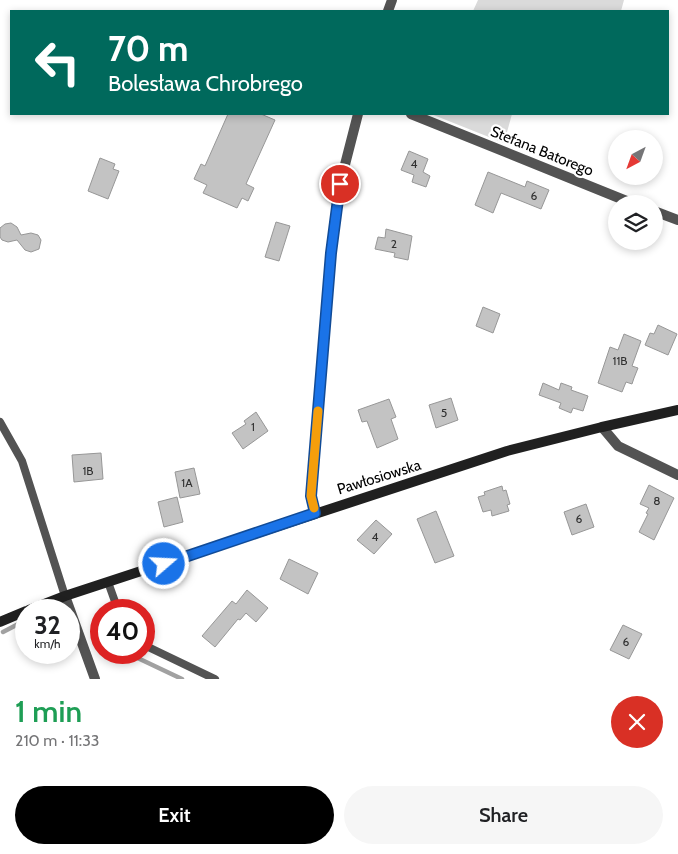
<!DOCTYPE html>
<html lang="en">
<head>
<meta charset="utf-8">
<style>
  body { margin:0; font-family:Cabin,sans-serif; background:#f6f6f6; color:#202124; height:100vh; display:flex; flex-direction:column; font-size:19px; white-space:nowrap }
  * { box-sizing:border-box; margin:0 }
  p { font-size:16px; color:#757577 }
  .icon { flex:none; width:28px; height:28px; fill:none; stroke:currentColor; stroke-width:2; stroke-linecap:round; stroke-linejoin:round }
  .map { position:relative; height:679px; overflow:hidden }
  .drawer { display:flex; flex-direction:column; background:#fff; flex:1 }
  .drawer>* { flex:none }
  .hud { position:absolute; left:10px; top:10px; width:659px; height:105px; border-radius:0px; box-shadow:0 2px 8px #0003; background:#00695c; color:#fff; overflow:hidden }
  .needle { width:32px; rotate:221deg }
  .buttons { position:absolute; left:608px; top:130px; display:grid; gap:10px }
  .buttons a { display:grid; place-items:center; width:55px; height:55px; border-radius:50%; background:#fff; box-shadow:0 2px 8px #0003; font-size:25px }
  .speed { position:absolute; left:15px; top:599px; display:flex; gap:10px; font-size:25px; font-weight:700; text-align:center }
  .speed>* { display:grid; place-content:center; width:65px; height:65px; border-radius:50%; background:#fff; box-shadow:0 2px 8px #0003; line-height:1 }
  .speed small { font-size:12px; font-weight:400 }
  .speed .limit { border:8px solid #d22; background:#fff; color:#111 }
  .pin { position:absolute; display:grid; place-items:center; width:42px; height:42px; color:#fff; margin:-21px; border:2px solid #fff; border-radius:50%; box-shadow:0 1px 5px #0007 }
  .me { position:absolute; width:55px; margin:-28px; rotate:71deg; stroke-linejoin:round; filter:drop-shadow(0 0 4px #0008) }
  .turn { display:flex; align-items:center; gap:18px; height:105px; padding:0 15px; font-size:22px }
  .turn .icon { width:65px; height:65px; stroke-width:2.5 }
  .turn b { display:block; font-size:35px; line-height:42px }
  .round { display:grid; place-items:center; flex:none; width:52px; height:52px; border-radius:26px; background:#f6f6f6 }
  .overview { display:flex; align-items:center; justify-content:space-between; height:85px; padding:0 15px }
  h1 { font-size:30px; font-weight:600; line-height:38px; color:#1e9e55 }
  .cta { display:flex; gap:10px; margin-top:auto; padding:10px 15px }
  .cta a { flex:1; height:58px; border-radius:30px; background:#000; color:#fff; font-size:20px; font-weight:600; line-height:58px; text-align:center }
  .cta a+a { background:#f6f6f6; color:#202124 }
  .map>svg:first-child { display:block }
  .green { fill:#dadada }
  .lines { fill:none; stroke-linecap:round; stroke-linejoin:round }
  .stream { stroke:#a1a1a1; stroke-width:4.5 }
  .building { fill:#c3c3c3; stroke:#979797 }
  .lane { stroke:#535353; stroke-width:8 }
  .street { stroke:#535353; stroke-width:10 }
  .secondary { stroke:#202020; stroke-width:10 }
  .route-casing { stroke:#114b97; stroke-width:12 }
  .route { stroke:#1a73e8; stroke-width:9 }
  .slow { stroke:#f59e0b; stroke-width:9 }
  .labels { text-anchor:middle; stroke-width:4.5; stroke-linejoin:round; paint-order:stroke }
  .number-label { font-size:12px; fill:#313131 }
  .street-label { font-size:15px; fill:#000; stroke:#fff }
</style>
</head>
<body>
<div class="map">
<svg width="678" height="679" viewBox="0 0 678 679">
  <rect width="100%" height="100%" fill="#fff"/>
  <!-- green -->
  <path class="green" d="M478 0H624L621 11H473Z
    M431 114H512L504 143Z"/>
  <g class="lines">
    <!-- stream -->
    <path class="stream" d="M69 630 71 631
      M3 632 26 620
      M94 638 101 641
      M125 652 182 679"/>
  </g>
  <!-- building -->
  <path class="building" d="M228 114H261L275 120 246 184 254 188 248 201 242 198 237 208 203 193 207 185 194 179 201 164 205 166Z
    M409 151 428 159 423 172 430 176 426 187 412 182 414 175 401 170Z
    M100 158 115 164 113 169 119 171 108 199 88 191Z
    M488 172 525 187 527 181 549 190 541 209 501 193 493 213 475 205Z
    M276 222 290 226 279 261 265 257Z
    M11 223 17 227 21 235 31 233 38 235 41 240 39 249 31 252 25 250 17 240 8 242 2 240 0 237V228L5 224Z
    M386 229 412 236 408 260 394 257 395 253 375 249 378 237 385 238Z
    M483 307 500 314 493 333 476 326Z
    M658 325 677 334 668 355 645 345 650 333 654 334Z
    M624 334 641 341 632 366 638 368 634 378 632 384 626 382 622 392 598 383 610 347 618 350Z
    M543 383 559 390 561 383 572 387 571 390 588 396 583 411 573 408 571 413 559 408 561 403 539 395Z
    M451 398 458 420 436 428 429 405Z
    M389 399 396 417 391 419 398 439 377 448 367 421 362 422 358 410Z
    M256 412 268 431 243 449 232 433 246 424 244 421Z
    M101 453 103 479 74 482 72 455Z
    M194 468 200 494 180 498 175 472Z
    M649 485 674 498 654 540 639 532 648 514 646 513 649 508 640 504Z
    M502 486 503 491 506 490 510 504 507 505 509 511 492 516 491 510 483 512 478 497 485 495 484 492Z
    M177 497 183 522 164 527 158 502Z
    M586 504 594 527 572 535 564 512Z
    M436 511 454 556 435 563 417 519Z
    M376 520 392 534 374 554 357 540Z
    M289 559 318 573 308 594 280 579Z
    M247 590 268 608 256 622 246 613 240 620 238 619 215 647 202 636 232 601 236 604Z
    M623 625 642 634 629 659 610 650Z"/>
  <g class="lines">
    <!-- lane -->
    <path class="lane" d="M0 422 22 461 65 596
      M108 582 118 610
      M144 645 215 679"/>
    <!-- street -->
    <path class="street" d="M388 11 392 0
      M411 114 634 204
      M654 211 678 220
      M602 427 618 446 678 475
      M315 513 311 496 331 253 340 184 358 114
      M65 596 95 679"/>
    <!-- secondary -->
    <path class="secondary" d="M29 610 65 596 507 451 602 427 678 410
      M0 622 26 611"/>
  </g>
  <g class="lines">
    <defs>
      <path id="route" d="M164 564 315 513 311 496 331 253 340 184"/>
    </defs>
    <!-- route casing -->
    <use href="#route" class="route-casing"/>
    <!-- route -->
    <use href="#route" class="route"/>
    <!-- slow -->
    <path class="slow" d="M314 508 311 496 318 411"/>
  </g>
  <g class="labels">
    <!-- number labels -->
    <g class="number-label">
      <text x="414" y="168">4</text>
      <text x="534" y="200">6</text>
      <text x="394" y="248">2</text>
      <text x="620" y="365">11B</text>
      <text x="444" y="417">5</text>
      <text x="253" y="431">1</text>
      <text x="88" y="475">1B</text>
      <text x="187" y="487">1A</text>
      <text x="657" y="505">8</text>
      <text x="579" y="523">6</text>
      <text x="375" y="541">4</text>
      <text x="626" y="646">6</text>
    </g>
    <!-- street labels -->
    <g class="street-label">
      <text transform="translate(542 151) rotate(22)" y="5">Stefana Batorego</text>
      <text transform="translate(379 477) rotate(-17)" y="5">Pawłosiowska</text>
    </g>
  </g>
</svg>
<div class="buttons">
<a><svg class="needle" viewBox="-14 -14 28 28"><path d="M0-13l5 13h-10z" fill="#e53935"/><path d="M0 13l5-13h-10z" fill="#757577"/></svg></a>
<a><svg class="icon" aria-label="layers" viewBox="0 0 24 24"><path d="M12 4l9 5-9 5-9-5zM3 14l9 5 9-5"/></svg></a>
</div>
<div class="speed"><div>32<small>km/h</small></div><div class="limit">40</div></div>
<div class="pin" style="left:340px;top:184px;background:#d93025"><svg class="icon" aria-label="arrive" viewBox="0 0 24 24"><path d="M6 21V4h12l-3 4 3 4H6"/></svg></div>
<svg class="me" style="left:164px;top:564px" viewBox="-20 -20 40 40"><circle r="17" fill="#1a73e8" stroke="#fff" stroke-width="3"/><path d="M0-11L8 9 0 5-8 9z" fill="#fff"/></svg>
<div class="hud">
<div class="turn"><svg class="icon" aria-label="left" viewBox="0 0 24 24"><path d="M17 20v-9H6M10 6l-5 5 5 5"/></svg><div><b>70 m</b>Bolesława Chrobrego</div></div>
</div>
</div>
<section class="drawer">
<div class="overview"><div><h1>1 min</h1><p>210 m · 11:33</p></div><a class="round" style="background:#d93025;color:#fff"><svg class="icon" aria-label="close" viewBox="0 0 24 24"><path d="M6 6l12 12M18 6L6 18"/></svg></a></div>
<div class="cta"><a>Exit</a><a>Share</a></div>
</section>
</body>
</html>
